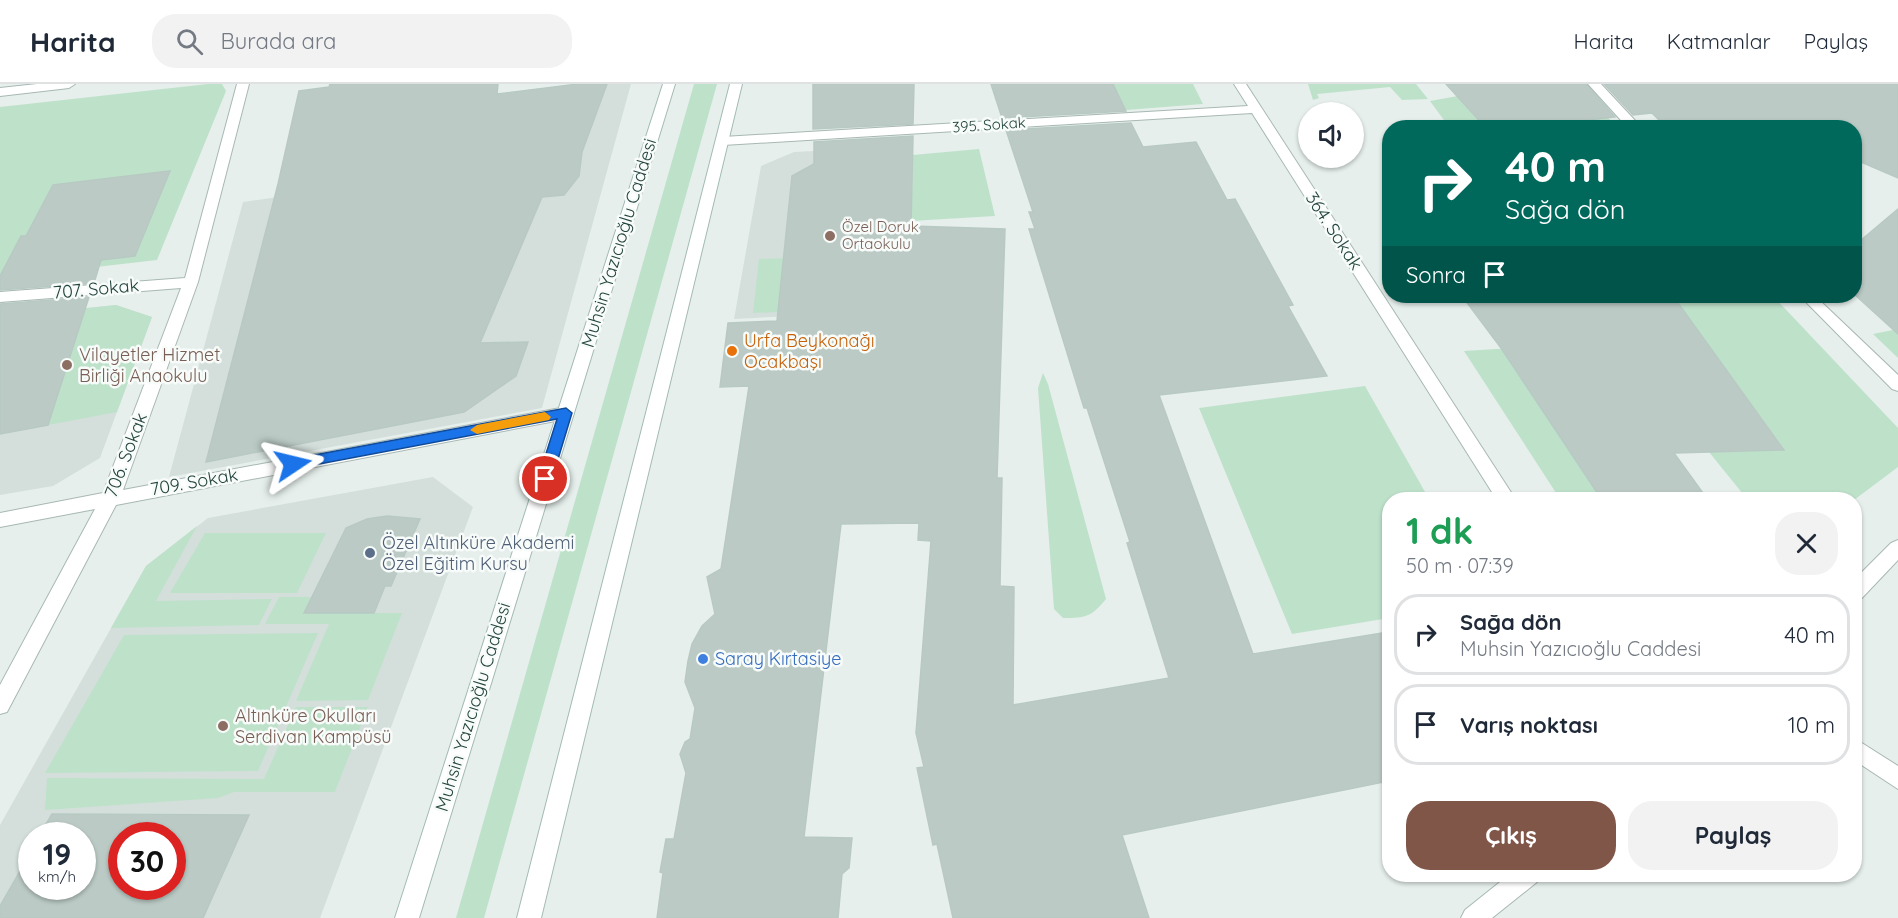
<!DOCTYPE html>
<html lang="tr">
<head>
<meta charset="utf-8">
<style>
  body { margin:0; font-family:Quicksand,sans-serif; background:#f2f2f3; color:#1f2937; height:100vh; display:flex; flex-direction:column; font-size:22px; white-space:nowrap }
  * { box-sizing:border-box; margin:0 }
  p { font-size:20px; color:#747a83 }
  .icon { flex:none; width:33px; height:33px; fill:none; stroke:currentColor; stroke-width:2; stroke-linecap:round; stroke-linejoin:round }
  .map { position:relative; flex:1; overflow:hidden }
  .sheet { position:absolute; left:1382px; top:408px; width:480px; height:390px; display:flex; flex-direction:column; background:#fff; border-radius:24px; box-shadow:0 2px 4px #0004 }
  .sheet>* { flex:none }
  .banner { position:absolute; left:1382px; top:36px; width:480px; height:183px; border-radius:24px; box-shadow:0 2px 4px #0004; background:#00695c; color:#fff; overflow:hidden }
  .controls { position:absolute; left:1298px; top:18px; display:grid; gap:12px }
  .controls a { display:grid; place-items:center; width:66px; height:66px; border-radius:50%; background:#fff; box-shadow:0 2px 4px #0004; font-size:30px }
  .speed { position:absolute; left:18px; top:738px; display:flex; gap:12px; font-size:30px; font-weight:700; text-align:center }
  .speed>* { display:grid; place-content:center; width:78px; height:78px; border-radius:50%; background:#fff; box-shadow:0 2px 4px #0004; line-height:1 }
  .speed small { font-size:15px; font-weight:400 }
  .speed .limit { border:9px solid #d22; background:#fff; color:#111 }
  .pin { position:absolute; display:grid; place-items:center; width:51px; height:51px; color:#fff; margin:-26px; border:3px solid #fff; border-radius:50%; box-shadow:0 2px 6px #0007 }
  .me { position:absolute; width:66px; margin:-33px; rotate:80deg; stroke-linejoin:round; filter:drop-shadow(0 0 4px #0008) }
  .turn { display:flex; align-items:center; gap:21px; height:126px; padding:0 24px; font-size:27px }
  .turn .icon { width:78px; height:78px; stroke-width:2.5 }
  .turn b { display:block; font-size:42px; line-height:51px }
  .then { display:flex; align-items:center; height:57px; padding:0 24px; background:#0003; gap:12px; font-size:22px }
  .round { display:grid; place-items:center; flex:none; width:63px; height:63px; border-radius:24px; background:#f2f2f3 }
  .head { display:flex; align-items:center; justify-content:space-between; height:102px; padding:0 24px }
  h1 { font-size:36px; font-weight:800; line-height:45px; color:#1e9e55 }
  .action { display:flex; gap:12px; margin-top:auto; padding:12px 24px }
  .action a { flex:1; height:69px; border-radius:24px; background:#805648; color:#fff; font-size:24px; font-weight:800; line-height:69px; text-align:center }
  .action a+a { background:#f2f2f3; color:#1f2937 }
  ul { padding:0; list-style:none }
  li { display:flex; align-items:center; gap:18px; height:81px; margin:0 12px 9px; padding:0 12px; border:3px solid #e0e1e3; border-radius:24px }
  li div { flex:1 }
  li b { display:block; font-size:22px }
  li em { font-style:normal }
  header { display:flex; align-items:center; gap:36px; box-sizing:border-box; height:84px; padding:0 30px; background:#fff; border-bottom:2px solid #e0e1e3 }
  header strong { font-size:28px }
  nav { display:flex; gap:33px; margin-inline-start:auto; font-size:21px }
  .search { width:420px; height:54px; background:#f2f2f3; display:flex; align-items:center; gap:15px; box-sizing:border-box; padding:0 21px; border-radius:24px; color:#747a83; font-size:22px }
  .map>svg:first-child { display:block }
  .built { fill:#d4dfdb; fill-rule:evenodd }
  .green { fill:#bee1ca }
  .building { fill:#bbcac5; stroke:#b8c9c3; stroke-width:1.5; fill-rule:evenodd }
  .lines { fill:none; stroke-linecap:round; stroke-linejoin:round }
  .minor-casing { stroke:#a8b8b4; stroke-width:2 }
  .secondary-casing { stroke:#a3bbb5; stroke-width:2 }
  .minor { fill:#fff; fill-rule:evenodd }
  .secondary { fill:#fff; fill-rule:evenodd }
  .route { fill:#1a73e8; stroke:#114b97; stroke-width:1.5 }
  .slow { fill:#f59e0b }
  .education-dot { fill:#8d6e63; stroke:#f7fbf9; stroke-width:2 }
  .food-dot { fill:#e8710a; stroke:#f7fbf9; stroke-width:2 }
  .service-dot { fill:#5c6f8a; stroke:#f7fbf9; stroke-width:2 }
  .shop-dot { fill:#3f7fe0; stroke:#f7fbf9; stroke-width:2 }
  .labels { text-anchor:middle; stroke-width:5; stroke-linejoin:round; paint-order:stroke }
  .far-street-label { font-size:15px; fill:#23433d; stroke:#f7fbf9 }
  .far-education-label { font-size:15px; fill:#785e54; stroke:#f7fbf9; text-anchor:start }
  .street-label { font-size:18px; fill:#23433d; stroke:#f7fbf9 }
  .food-label { font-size:18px; fill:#c56008; stroke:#f7fbf9; text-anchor:start }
  .education-label { font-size:18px; fill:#785e54; stroke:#f7fbf9; text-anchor:start }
  .service-label { font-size:18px; fill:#4e5e75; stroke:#f7fbf9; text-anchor:start }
  .shop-label { font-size:18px; fill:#366cbe; stroke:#f7fbf9; text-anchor:start }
</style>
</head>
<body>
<header>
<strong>Harita</strong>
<div class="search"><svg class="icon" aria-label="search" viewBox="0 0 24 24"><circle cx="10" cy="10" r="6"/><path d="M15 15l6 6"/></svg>Burada ara</div>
<nav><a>Harita</a><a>Katmanlar</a><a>Paylaş</a></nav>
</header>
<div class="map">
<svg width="1898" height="834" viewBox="0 0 1898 834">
  <rect width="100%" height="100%" fill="#e6efec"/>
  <!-- built -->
  <path class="built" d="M578 0H631L542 324 169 393 243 118 505 80 510 8Z
    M912 62 908 226 734 235 761 82 794 68Z
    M116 221 152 233 100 374 53 402 0 411V233Z
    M433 393 473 423 320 834H0V741L146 482 208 434ZM32 752H82V802H32ZM122 752H172V802H122Z"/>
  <!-- green -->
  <path class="green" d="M208 0H222L226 7 157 176 0 194V23Z
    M694 0H717L484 834H456Z
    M1113 0H1193L1203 20 1126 26Z
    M1308 0H1416L1428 15 1402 16 1390 3 1317 10 1319 14 1313 16Z
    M1546 0H1575L1617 43 1515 44Z
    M1458 12 1486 43H1449L1430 17Z
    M979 65 995 132 911 137 913 71Z
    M898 170 899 223 753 229 759 175Z
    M1673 212H1773L1898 344V383L1854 416 1796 415 1789 411 1784 415H1747L1709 368 1784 365Z
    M116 221 152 233 117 328 48 341 80 242 0 233Z
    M1898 245V274L1873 250Z
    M1513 264 1519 291 1602 415H1560L1464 267Z
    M1043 289 1048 300 1106 515C1091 533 1086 534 1063 534L1054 525 1038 304Z
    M1365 302 1429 415 1389 416V534L1292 550 1199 324Z
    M197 442 156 517 272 515 259 541 111 544 146 482Z
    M205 449H326L297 509H170Z
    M279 513H311L305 529H402L368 616 296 617 329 540H265Z
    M318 549 258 687 45 689 124 551Z
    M296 623H368L335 708H234L218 714 45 726 47 694 264 695Z"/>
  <!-- building -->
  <path class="building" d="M330 0H498L497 10 578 0H607L582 68 579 92 564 111 542 113 480 259 528 258 516 292 464 328 206 378 278 100 299 7 329 3Z
    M813 0H914L913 40 813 45Z
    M991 0H1113L1126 27 1002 34Z
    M1446 0H1586L1615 33 1515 44H1486Z
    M1604 0H1898V94L1854 75V44H1667L1652 29 1633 31Z
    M1131 39 1143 63 1196 58 1227 116 1235 115 1293 221 1288 222 1327 292 1159 311 1253 570 1389 548V697L1122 751 1149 834H953L937 760 933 761 917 684 924 683 916 649 931 457 918 456 919 439 841 440 804 753 852 754 849 784 842 790 838 834H657L663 789 660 788 666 755H674L686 689 680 670 685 658 690 655 695 624 685 598 688 577 692 560 702 542 715 530 707 493 721 485 749 302 720 303 728 239 777 237 792 92 814 80V58L913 52 911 142 1005 145 997 394H1002L1000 502 1014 503 1013 621 1169 594 1127 459 1130 458 1087 324H1084L1029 145H1035L1029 128H1033L1006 46Z
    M170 87 135 172 101 176 94 199 0 206V192L21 152H26L53 101Z
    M1898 125V250L1854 210V162Z
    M1462 212H1673L1784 366 1674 369 1708 416H1602L1501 264Z
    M89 213 48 341 0 350V220Z
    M387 432 420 435 391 502H385L374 529H304L346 444 367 435Z
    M52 730 249 731 203 834H0V822L32 766V802H82V752H39ZM122 752H172V802H122Z"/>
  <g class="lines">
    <defs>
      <path id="minor" d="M37 0H75L69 4 0 12V4Z
        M237 0H249L198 198 123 406 566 323 572 325 574 329 572 333 566 335 116 421 7 628 0 630V601L95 425 0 443V429L103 409 181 204 0 218V208L185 194Z
        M1234 0H1246L1516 416H1497L1252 29 723 61 717 57 723 53 1248 22Z
        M1588 0H1601L1642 44H1628Z
        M1800 212H1815L1898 291V307L1892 305Z
        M1898 456V476L1861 515 1854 517V496L1891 459Z
        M1854 654 1898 682V705L1854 676Z
        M1510 790H1540L1537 798 1492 834H1461L1465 826Z"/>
      <path id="secondary" d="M663 0H675L419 834H395Z
        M730 0H742L541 834H517Z"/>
    </defs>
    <!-- minor casing -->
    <use href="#minor" class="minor-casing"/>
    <!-- secondary casing -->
    <use href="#secondary" class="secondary-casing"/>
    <!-- minor -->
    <use href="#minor" class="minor"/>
    <!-- secondary -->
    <use href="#secondary" class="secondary"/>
  </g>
  <!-- route -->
  <path class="route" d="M566 324 572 329 552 395 545 400 538 395 557 335 293 385 286 380 293 375Z"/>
  <!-- slow -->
  <path class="slow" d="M545 328 551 333 549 336 477 350 470 346 477 341Z"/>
  <!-- markers -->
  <g class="education-dot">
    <circle cx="830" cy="152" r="6"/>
    <circle cx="67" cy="281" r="6"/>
    <circle cx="223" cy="642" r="6"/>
  </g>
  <circle class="food-dot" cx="732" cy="267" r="6"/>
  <circle class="service-dot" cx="370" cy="469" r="6"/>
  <circle class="shop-dot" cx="703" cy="575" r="6"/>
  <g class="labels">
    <!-- far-street labels -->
    <g class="far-street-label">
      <text transform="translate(989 41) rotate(-4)" y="5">395. Sokak</text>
    </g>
    <!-- far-education labels -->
    <g class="far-education-label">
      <text x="842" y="148">Özel Doruk<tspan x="842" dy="17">Ortaokulu</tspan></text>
    </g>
    <!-- street labels -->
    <g class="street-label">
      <text transform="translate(1334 147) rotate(57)" y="6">364. Sokak</text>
      <text transform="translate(619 159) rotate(-73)" y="6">Muhsin Yazıcıoğlu Caddesi</text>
      <text transform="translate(96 205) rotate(-5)" y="6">707. Sokak</text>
      <text transform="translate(126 371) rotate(-69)" y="6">706. Sokak</text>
      <text transform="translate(194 398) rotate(-10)" y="6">709. Sokak</text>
      <text transform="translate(473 623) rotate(-73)" y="6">Muhsin Yazıcıoğlu Caddesi</text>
    </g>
    <!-- food labels -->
    <g class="food-label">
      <text x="744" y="263">Urfa Beykonağı<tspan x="744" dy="21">Ocakbaşı</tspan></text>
    </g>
    <!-- education labels -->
    <g class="education-label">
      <text x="79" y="277">Vilayetler Hizmet<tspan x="79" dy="21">Birliği Anaokulu</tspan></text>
      <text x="235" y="638">Altınküre Okulları<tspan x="235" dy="21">Serdivan Kampüsü</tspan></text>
    </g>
    <!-- service labels -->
    <g class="service-label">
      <text x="382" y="465">Özel Altınküre Akademi<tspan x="382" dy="21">Özel Eğitim Kursu</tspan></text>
    </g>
    <!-- shop labels -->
    <g class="shop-label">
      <text x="715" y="581">Saray Kırtasiye</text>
    </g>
  </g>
</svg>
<div class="controls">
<a><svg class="icon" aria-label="sound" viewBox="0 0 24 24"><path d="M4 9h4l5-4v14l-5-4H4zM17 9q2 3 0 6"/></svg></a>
</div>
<div class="speed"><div>19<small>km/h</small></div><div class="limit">30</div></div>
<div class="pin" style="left:545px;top:395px;background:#d93025"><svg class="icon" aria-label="arrive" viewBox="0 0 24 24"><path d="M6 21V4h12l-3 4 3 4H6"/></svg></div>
<svg class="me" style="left:293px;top:380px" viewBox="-20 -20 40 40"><path d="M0-17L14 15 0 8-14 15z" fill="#1a73e8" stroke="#fff" stroke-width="4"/></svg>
<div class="banner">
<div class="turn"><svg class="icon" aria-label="right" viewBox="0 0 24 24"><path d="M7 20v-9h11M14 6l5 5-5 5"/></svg><div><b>40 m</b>Sağa dön</div></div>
<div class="then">Sonra<svg class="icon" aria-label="arrive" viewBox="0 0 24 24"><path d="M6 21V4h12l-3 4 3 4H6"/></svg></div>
</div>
<section class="sheet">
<div class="head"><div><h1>1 dk</h1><p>50 m · 07:39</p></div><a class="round"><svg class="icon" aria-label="close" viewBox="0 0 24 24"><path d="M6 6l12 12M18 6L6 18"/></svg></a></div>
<ul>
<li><svg class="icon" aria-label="right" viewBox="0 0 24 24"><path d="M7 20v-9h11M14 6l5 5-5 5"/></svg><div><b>Sağa dön</b><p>Muhsin Yazıcıoğlu Caddesi</p></div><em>40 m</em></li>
<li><svg class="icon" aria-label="arrive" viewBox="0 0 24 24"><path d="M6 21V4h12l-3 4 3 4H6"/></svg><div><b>Varış noktası</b></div><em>10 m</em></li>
</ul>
<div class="action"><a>Çıkış</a><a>Paylaş</a></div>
</section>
</div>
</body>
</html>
